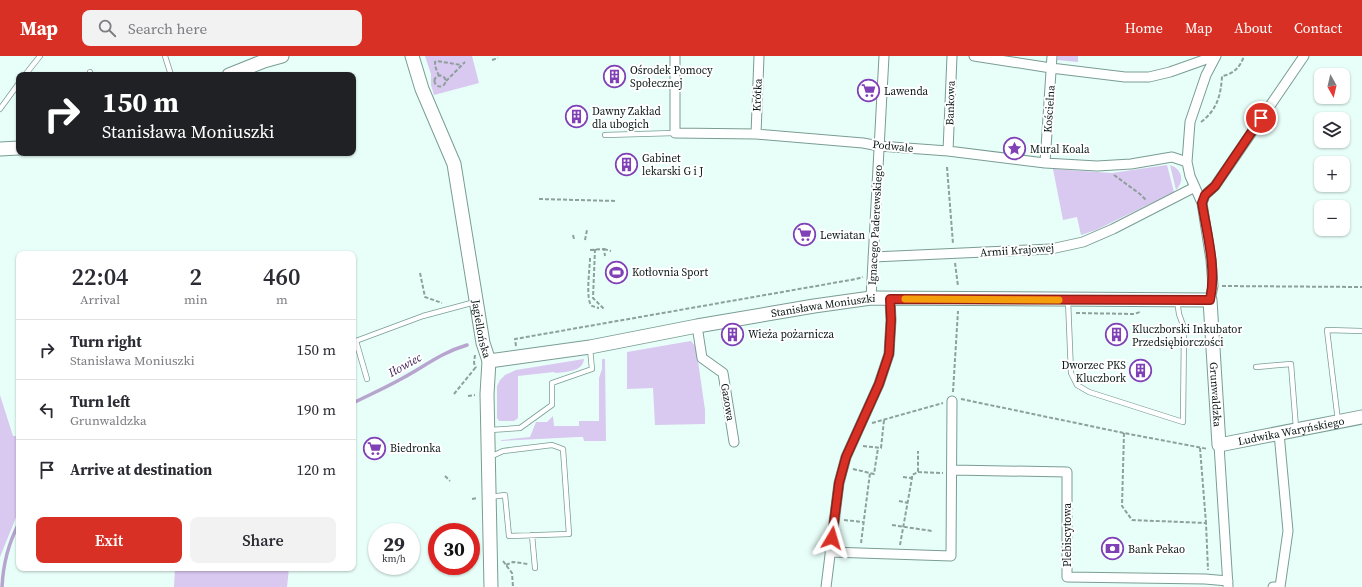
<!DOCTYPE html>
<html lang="en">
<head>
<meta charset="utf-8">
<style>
  body { margin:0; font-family:"Source Serif 4",serif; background:#f2f2f3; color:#2b2b33; height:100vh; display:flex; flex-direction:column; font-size:15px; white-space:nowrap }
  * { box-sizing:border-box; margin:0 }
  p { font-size:13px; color:#7c7c81 }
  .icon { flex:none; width:22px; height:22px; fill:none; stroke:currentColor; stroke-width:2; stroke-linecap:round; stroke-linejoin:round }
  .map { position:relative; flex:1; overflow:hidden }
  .sheet { position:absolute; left:16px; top:195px; width:340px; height:320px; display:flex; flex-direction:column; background:#fff; border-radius:8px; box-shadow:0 1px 3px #0004 }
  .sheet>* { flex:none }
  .banner { position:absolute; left:16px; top:16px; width:340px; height:84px; border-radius:8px; box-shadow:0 1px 3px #0004; background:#202124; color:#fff; overflow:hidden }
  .needle { width:26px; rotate:172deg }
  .controls { position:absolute; left:1314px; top:12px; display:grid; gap:8px }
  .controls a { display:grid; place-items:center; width:36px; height:36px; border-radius:8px; background:#fff; box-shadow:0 1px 3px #0004; font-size:20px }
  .speed { position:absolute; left:368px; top:467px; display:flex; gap:8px; font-size:20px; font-weight:700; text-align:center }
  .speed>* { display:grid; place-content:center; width:52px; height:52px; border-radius:50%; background:#fff; box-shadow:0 1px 3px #0004; line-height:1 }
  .speed small { font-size:10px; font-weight:400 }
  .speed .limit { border:6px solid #d22; background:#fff; color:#111 }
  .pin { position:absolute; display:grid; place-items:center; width:34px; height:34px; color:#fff; margin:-17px; border:2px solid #fff; border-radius:50%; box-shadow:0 1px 4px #0007 }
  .me { position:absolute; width:44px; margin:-22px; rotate:7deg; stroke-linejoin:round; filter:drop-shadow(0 0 3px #0008) }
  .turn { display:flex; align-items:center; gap:14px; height:84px; padding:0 20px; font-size:18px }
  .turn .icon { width:52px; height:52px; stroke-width:2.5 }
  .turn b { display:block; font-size:28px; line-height:34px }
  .eta { display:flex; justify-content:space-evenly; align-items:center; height:68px; text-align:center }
  .eta b { font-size:24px; font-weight:600; line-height:28px }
  .action { display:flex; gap:8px; margin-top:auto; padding:8px 20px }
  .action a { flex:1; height:46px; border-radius:8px; background:#d93025; color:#fff; font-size:16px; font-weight:600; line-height:46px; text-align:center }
  .action a+a { background:#f2f2f3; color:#2b2b33 }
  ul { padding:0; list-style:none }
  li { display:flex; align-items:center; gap:12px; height:60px; padding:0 20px; border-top:1px solid #e1e1e2 }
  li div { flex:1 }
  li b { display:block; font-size:15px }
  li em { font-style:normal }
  header { display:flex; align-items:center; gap:24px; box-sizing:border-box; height:56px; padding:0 20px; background:#d93025; color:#fff }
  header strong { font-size:19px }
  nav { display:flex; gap:22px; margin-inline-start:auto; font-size:14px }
  .search { width:280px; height:36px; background:#f2f2f3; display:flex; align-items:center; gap:10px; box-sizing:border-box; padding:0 14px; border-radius:8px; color:#7c7c81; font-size:15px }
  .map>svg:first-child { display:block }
  .green { fill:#d9c8ef }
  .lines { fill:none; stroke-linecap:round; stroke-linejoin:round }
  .stream { stroke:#b8a5cf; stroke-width:3.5 }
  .lane-casing { stroke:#799d94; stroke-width:6 }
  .street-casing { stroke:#799d94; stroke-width:11 }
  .secondary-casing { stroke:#799d94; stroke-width:15 }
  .path { stroke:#8da09b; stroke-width:2; stroke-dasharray:4 2; stroke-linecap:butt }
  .lane { stroke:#fff; stroke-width:4.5 }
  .street { stroke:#fff; stroke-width:9 }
  .secondary { stroke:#fff; stroke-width:13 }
  .route-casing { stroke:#8d1f18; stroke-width:10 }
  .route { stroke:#d93025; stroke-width:7 }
  .slow { stroke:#f59e0b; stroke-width:7 }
  .labels { text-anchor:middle; stroke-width:4; stroke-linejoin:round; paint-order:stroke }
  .poi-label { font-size:11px; fill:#0a1815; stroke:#fff; text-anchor:start }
  .street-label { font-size:11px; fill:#0a1815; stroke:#fff }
  .water-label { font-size:12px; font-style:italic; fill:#3d2256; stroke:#fff }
</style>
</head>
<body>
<header>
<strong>Map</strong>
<div class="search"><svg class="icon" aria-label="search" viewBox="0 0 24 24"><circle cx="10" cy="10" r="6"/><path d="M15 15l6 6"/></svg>Search here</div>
<nav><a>Home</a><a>Map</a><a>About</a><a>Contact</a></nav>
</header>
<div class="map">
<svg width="1362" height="531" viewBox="0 0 1362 531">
  <rect width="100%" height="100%" fill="#e8fef8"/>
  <!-- green -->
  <path class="green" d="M425 0H472L479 27 434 39 431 29V18Z
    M1058 0H1078V6L1057 4Z
    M1167 109 1174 136 1096 174 1081 179 1077 161 1063 164 1053 113 1112 117Z
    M1170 109C1182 113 1185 125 1176 134Z
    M691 285 696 291 705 354V368L655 369 653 332 627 333V296Z
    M584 303C583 316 565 316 555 317L554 316 518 320V362L514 365H499L497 362V330L500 324 505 319 516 314Z
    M602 303H605L606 385H584L583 381H578L500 385 502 384 530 381 536 366H547L553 360 554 370H579V365H599V322L602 313Z
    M0 339 13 380H19V454L0 501Z
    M175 512H289L287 531H174Z"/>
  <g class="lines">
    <!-- stream -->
    <path class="stream" d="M353 347C369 339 385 332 401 323 424 311 440 297 467 289
      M2 531C3 510 9 486 19 467"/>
    <defs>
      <path id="lane" d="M165 0 171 19
        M90 16 91 19
        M25 19 40 0
        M0 53 19 27
        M605 79 675 77
        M1068 244 1071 317 1077 329 1089 336 1183 366 1184 272 1179 258 1177 244
        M356 285 367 323
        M353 286 423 260 475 246
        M1256 311 1291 308 1296 372
        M1338 365 1327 274 1362 275
        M490 374 520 372 552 349V327L592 313 590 293
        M490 441 505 439 509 480 569 478 563 393 552 389 503 395 490 401
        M532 479 535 512"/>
      <path id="street" d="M675 0V77L756 78 863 87 879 90 948 95 1045 107 1097 110 1131 108 1172 101 1187 106
        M974 0 1051 12 1125 21H1149L1170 16 1215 0
        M756 78 759 0
        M948 95 952 0
        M1045 107 1052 0
        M1202 147 1205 139 1215 130 1304 0
        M873 201 1051 193 1083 186 1113 173 1195 131
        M871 242 884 0
        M1210 244 1213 230 1211 204 1202 147 1190 120 1187 106 1190 66 1206 19 1216 0
        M697 270 702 302 723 317 734 386
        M1219 389 1228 530
        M952 414 1067 416V521L1205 523 1228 525
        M830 496 951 500 952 345
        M826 531 839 427 846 401 879 328 889 298 891 264 890 243
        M1273 531H1280L1288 475 1279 377"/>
      <g id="secondary">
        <path id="s1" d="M412 0 422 33 454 108 483 287 489 305 487 338 491 531"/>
        <path d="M229 19 264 5 282 0"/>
        <path d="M0 93 19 92"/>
        <path id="s2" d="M489 305 590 291 697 270 814 250 871 242 1210 244 1219 389 1362 361"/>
      </g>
    </defs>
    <!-- lane casing -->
    <use href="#lane" class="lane-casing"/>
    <!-- street casing -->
    <use href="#street" class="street-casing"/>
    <!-- secondary casing -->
    <use href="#secondary" class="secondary-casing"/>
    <!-- path -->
    <path class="path" d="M492 4 498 2
      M434.5 25a5.5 5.5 0 1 1 11 0a5.5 5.5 0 1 1-11 0Z
      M439 20 435 10V6L437 5 461 9
      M446 25 465 6
      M1201 66C1217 54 1221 39 1222 20 1234 18 1240 11 1244 0
      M947 111 953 188
      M1114 119 1140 138 1147 145
      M539 143 616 145
      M573 179 574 183
      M585 184 587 174
      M595 193 593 242 605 254
      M604 193 611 195
      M590 194 604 193 605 200
      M590 202C590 211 585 245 592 250 593 250 598 252 599 252
      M955 207 958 230
      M420 217 425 241 442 247
      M1222 230 1362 231
      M1076 257 1134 258 1140 256
      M516 290 515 283 856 223 863 221
      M475 299 474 307 476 312
      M953 336 958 255
      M454 338 476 311
      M468 340 475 339
      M961 343 1124 377 1208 393
      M872 367 943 347
      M1124 377 1122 450 1132 464 1206 467 1208 514
      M863 390 881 392 884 364
      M1200 392 1206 467
      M853 413 874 418 878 392
      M918 416 943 417
      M445 420 450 425
      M903 421 912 422
      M472 443 477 442
      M899 445 908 447
      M844 464 863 466
      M892 469 932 475
      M861 487 870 417
      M900 489 912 422V419L918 416V395
      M503 505 512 517 513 531
      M506 509 513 506 528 508"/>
    <!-- lane -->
    <use href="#lane" class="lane"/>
    <!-- street -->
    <use href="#street" class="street"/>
    <!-- secondary -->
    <use href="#secondary" class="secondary"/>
  </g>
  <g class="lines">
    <defs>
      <path id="route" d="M832 482 839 427 846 401 879 328 889 298 891 264 890 243 1210 244C1217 213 1207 178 1202 147L1205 139 1215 130 1261 62"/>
    </defs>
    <!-- route casing -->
    <use href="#route" class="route-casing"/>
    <!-- route -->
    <use href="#route" class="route"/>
    <!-- slow -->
    <path class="slow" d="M905 243 1059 244"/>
  </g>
  <!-- icons -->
  <defs>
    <symbol id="building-ring" viewBox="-11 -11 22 22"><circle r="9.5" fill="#fff" stroke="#8041b6" stroke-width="1.5"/><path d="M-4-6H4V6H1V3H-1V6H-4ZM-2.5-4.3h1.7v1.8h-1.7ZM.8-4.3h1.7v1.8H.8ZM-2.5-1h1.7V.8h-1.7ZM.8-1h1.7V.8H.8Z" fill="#8041b6"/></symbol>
    <symbol id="supermarket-ring" viewBox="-11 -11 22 22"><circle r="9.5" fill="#fff" stroke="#8041b6" stroke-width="1.5"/><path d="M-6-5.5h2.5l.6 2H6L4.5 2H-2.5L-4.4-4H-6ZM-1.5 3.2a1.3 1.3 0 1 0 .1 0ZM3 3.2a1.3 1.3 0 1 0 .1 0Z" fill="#8041b6"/></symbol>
    <symbol id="sight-ring" viewBox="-11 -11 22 22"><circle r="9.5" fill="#fff" stroke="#8041b6" stroke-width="1.5"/><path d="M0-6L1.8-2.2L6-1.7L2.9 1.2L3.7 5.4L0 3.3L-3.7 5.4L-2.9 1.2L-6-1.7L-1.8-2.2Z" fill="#8041b6"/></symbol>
    <symbol id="stadium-ring" viewBox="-11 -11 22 22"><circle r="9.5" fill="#fff" stroke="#8041b6" stroke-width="1.5"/><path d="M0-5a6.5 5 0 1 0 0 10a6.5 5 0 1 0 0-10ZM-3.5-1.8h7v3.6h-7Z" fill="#8041b6"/></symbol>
    <symbol id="bank-ring" viewBox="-11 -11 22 22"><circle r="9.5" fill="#fff" stroke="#8041b6" stroke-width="1.5"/><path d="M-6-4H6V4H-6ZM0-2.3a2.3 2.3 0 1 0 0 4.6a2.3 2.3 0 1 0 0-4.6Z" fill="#8041b6"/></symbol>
  </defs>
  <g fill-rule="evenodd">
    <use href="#building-ring" x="602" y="8" width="25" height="25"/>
    <use href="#supermarket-ring" x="856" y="22" width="25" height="25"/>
    <use href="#building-ring" x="564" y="48" width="25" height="25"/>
    <use href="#sight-ring" x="1002" y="80" width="25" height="25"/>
    <use href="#building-ring" x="614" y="96" width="25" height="25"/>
    <use href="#supermarket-ring" x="792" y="166" width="25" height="25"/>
    <use href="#stadium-ring" x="604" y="204" width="25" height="25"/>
    <use href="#building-ring" x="720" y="266" width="25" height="25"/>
    <use href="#building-ring" x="1104" y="266" width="25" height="25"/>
    <use href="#building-ring" x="1128" y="302" width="25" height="25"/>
    <use href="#supermarket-ring" x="362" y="380" width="25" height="25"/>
    <use href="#bank-ring" x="1100" y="480" width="25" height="25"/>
  </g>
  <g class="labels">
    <!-- poi labels -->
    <g class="poi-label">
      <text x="630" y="18">Ośrodek Pomocy<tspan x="630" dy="13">Społecznej</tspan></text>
      <text x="884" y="39">Lawenda</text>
      <text x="592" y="59">Dawny Zakład<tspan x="592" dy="13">dla ubogich</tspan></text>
      <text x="1030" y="97">Mural Koala</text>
      <text x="642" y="106">Gabinet<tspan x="642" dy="13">lekarski G i J</tspan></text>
      <text x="820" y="183">Lewiatan</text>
      <text x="632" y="220">Kotłovnia Sport</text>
      <text x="1132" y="277">Kluczborski Inkubator<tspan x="1132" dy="13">Przedsiębiorczości</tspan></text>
      <text x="748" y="282">Wieża pożarnicza</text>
      <text x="1126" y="313" text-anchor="end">Dworzec PKS<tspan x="1126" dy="13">Kluczbork</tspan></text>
      <text x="390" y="396">Biedronka</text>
      <text x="1128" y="497">Bank Pekao</text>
    </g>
    <!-- street labels -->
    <g class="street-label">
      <text transform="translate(757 39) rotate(-87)" y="4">Krótka</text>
      <text transform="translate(950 47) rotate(-88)" y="4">Bankowa</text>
      <text transform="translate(1049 53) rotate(-86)" y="4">Kościelna</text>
      <text transform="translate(893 90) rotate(6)" y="4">Podwale</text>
      <text transform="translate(875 169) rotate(-87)" y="4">Ignacego Paderewskiego</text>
      <text transform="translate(1017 194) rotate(-4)" y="4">Armii Krajowej</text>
      <text dy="4" stroke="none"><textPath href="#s2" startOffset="339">Stanisława Moniuszki</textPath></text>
      <text dy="4" stroke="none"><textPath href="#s1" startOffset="283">Jagiellońska</textPath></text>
      <text dy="4" stroke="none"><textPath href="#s2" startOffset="821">Grunwaldzka</textPath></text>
      <text transform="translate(728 346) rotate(81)" y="4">Gazowa</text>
      <text dy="4" stroke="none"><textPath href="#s2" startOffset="945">Ludwika Waryńskiego</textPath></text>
      <text transform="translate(1067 479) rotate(-90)" y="4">Plebiscytowa</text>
    </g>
    <!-- water labels -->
    <g class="water-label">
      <text transform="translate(405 309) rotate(-29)" y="4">Iłowiec</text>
    </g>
  </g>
</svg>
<div class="controls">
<a><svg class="needle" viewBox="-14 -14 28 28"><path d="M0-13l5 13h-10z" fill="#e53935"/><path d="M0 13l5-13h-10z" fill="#7c7c81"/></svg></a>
<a><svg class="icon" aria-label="layers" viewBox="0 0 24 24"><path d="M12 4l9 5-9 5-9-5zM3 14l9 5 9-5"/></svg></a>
<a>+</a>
<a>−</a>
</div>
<div class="speed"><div>29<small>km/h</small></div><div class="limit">30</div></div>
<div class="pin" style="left:1261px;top:62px;background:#d93025"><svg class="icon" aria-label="arrive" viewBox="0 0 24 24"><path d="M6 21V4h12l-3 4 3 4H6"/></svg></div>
<svg class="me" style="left:832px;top:482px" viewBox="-20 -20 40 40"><path d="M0-17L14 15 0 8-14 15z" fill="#d93025" stroke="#fff" stroke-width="4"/></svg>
<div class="banner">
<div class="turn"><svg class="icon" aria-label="right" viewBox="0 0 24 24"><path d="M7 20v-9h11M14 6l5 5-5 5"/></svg><div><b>150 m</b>Stanisława Moniuszki</div></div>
</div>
<section class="sheet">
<div class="eta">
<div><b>22:04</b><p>Arrival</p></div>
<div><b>2</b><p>min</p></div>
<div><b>460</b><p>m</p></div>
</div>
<ul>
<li><svg class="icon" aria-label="right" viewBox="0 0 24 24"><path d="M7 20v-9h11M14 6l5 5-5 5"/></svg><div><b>Turn right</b><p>Stanisława Moniuszki</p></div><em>150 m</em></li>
<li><svg class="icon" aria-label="left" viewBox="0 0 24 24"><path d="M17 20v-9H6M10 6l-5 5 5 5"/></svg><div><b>Turn left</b><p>Grunwaldzka</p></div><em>190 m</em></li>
<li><svg class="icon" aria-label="arrive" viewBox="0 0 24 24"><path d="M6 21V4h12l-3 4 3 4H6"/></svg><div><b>Arrive at destination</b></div><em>120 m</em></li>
</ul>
<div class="action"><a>Exit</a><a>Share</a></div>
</section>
</div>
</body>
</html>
